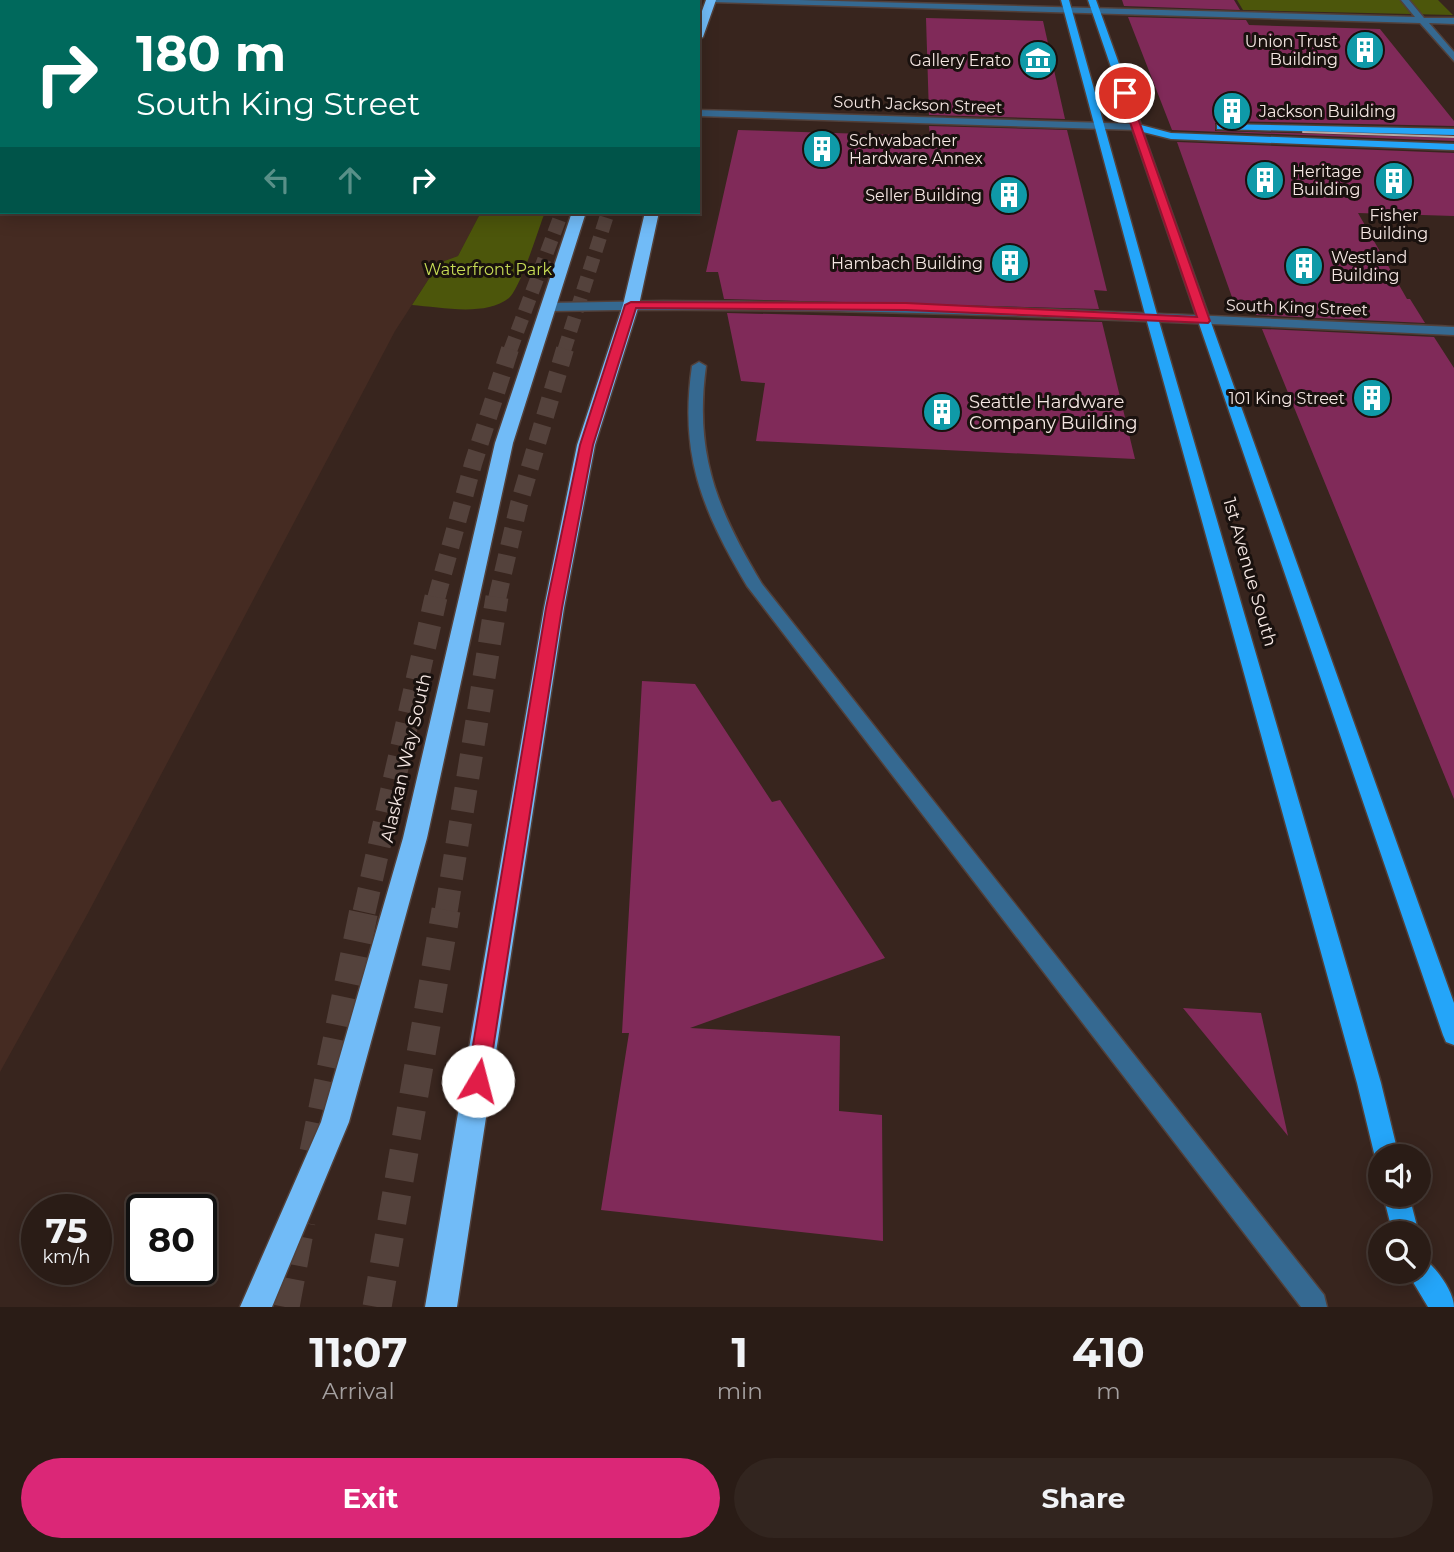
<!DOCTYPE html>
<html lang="en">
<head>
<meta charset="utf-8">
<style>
  body { margin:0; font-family:Montserrat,sans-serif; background:#32251f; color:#f1f3f6; height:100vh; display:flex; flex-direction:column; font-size:26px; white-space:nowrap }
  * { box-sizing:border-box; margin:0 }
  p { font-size:23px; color:#a5a1a1 }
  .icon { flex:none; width:38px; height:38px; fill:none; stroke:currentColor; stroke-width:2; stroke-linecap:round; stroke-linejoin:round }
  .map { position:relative; height:1307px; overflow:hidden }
  .details { display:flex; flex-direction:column; background:#2a1c16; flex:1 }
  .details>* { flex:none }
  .hud { position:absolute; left:0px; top:0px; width:700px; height:214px; box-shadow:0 4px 18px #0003,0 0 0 2px #463a35; background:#00695c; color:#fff; overflow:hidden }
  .tools { position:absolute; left:1368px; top:1144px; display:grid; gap:14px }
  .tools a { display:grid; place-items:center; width:63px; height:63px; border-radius:50%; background:#2a1c16; box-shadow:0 4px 18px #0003,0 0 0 2px #463a35; font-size:35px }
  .speed { position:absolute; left:21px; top:1194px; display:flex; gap:14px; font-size:35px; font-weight:700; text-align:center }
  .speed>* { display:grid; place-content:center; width:91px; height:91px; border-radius:50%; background:#2a1c16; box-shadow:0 4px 18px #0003,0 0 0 2px #463a35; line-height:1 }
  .speed small { font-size:18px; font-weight:400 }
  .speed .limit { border:4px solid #111; border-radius:10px; background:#fff; color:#111 }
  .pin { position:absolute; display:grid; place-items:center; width:60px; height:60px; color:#fff; margin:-30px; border:4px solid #fff; border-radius:50%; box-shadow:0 2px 7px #0007 }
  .me { position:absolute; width:77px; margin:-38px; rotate:8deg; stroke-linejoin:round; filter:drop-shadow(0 0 5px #0008) }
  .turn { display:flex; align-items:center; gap:24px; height:147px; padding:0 21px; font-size:32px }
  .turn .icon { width:91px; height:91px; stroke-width:2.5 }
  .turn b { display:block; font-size:49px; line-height:60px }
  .lanes { display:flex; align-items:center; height:66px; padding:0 21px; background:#0003; justify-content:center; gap:35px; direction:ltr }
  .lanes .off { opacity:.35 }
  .eta { display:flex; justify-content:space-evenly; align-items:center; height:119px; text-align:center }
  .eta b { font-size:42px; font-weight:700; line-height:49px }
  .action { display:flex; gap:14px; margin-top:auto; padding:14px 21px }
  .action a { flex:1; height:80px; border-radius:42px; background:#db2777; color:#fff; font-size:28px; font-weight:700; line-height:80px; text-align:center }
  .action a+a { background:#32251f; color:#f1f3f6 }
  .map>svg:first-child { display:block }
  .built { fill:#452b22 }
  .green { fill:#4c560b }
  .building { fill:#802a59 }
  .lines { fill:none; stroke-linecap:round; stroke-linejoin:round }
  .highway-tunnel-far3 { stroke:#54423c; stroke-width:14; stroke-dasharray:14 7; stroke-linecap:butt }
  .highway-tunnel-far2 { stroke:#54423c; stroke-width:18; stroke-dasharray:18 9; stroke-linecap:butt }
  .highway-tunnel-far1 { stroke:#54423c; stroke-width:23; stroke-dasharray:23 11; stroke-linecap:butt }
  .highway-tunnel { stroke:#54423c; stroke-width:29; stroke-dasharray:29 14; stroke-linecap:butt }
  .minor-casing { stroke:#52403a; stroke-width:3 }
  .major-casing { stroke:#52403a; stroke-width:3 }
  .highway-casing { stroke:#52403a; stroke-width:3 }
  .minor { fill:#356991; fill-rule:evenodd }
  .major { fill:#24a5f9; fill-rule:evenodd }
  .highway { fill:#71bbf7; fill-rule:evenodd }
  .tram { stroke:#b8a9a4; stroke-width:2 }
  .route { fill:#e11d48; stroke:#92132f; stroke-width:2 }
  .labels { text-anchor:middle; stroke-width:6; stroke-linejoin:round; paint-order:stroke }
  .far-poi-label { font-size:16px; fill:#f5e7e3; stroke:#19110e; text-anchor:end }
  .far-street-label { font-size:16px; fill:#f5e7e3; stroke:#19110e }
  .far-park-label { font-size:16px; fill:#c7dc55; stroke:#19110e }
  .poi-label { font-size:18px; fill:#f5e7e3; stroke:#19110e; text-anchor:start }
  .street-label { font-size:18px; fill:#f5e7e3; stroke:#19110e }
</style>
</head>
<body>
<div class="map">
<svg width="1454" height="1307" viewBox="0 0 1454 1307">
  <rect width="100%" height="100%" fill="#38251e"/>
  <!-- built -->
  <path class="built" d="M0 142 2 212H481L458 256 439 263 395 331 88 913 0 1072Z"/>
  <!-- green -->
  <path class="green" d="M1237 0H1438L1453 15 1243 10Z
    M481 212H545C538 230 521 287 509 298 485 317 440 307 412 305L439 263 458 256Z"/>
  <!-- building -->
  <path class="building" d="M1122 0H1234L1240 10 1124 6Z
    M1128 17 1246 20 1249 25 1380 29 1454 121V126L1221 121 1215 123V131L1454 138V141L1172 130Z
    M926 18 1043 21 1065 119 929 115Z
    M929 126 1067 130 1107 291 1094 290 1099 309 724 299 718 272H706L738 130 930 136Z
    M1177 142 1454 153V216L1358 213 1407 299H1410L1425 323 1256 315 1250 301 1233 300Z
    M727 313 1102 322 1135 459 756 441 765 383 741 381Z
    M1262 329 1434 337 1454 368V799Z
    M642 681 695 684 772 802 780 800 885 958 690 1028 840 1036 839 1111 882 1115 883 1241 601 1210 629 1033H622Z
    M1183 1008 1261 1013 1288 1136Z"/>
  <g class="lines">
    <!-- highway-tunnel-far3 -->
    <path class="highway-tunnel-far3" d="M510 351 562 212
      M564 351 608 212"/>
    <!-- highway-tunnel-far2 -->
    <path class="highway-tunnel-far2" d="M436 599 473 464 510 349
      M497 599 519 504 565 349"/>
    <!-- highway-tunnel-far1 -->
    <path class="highway-tunnel-far1" d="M364 912 436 597
      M446 912 497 597"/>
    <!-- highway-tunnel -->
    <path class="highway-tunnel" d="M314 1152 364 910
      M285 1307 301 1222
      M377 1307 446 910"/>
    <defs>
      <path id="minor" d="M707 0H799L1415 17 1401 0H1409L1424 18H1454V24L1429 23 1454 52V61L1420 23 711 2Z
        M698 110 1137 124 1142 127 1137 130 698 116Z
        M663 301C927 302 1190 315 1454 327V335C1153 321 852 305 550 311L544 307 550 303Z
        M699 362 706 366C694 454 717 509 762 584L1324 1295 1327 1307H1301L747 586C702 510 679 455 692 366Z"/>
      <path id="major" d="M1061 0H1069L1158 318 1381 1083 1399 1157H1381V1166L1375 1157 1357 1083 1146 318Z
        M1088 0H1096L1141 125 1171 133 1454 144V150L1171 139 1143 132 1454 1003V1045L1446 1042 1443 1035Z
        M1221 124 1454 129V135L1217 129V125Z
        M1383 1195H1409L1419 1234H1393Z
        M1419 1256C1433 1262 1454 1291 1454 1307H1428L1407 1272H1419Z"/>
      <path id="highway" d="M644 0H654V2H644Z
        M706 0H716L703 37 698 40V22Z
        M572 212H586L513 443 427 838 349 1122 272 1307H240L321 1122 403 838 495 443Z
        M645 212H659L639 305 595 445 564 608 457 1307H425L544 608 577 445 623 305Z"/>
    </defs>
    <!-- minor casing -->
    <use href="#minor" class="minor-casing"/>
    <!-- major casing -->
    <use href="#major" class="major-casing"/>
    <!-- highway casing -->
    <use href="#highway" class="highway-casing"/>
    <!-- minor -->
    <use href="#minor" class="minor"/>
    <!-- major -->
    <use href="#major" class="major"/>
    <!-- highway -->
    <use href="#highway" class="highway"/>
    <!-- tram -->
    <path class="tram" d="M1303 132 1454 137"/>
  </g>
  <!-- route -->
  <path class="route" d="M1125 91 1129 93 1210 321 1208 323 906 310 636 308 593 445 562 608 488 1081 485 1088 478 1091 470 1088 467 1081 546 608 580 445 625 305 631 302 906 303 1197 317 1120 93Z"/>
  <!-- icons -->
  <defs>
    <symbol id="building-disc" viewBox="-11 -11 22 22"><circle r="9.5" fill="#0f9aa8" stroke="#19110e"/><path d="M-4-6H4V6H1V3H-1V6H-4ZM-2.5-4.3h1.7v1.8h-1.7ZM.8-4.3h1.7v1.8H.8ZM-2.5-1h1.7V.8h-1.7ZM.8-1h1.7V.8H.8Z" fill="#fff"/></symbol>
    <symbol id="museum-disc" viewBox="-11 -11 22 22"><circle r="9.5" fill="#0f9aa8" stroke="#19110e"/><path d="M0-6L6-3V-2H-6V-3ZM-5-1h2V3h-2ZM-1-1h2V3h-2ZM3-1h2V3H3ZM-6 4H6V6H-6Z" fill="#fff"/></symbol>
  </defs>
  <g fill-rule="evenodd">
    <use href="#building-disc" x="1343" y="28" width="44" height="44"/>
    <use href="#museum-disc" x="1016" y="38" width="44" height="44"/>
    <use href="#building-disc" x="1210" y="89" width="44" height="44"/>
    <use href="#building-disc" x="800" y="127" width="44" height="44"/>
    <use href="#building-disc" x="1243" y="158" width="44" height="44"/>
    <use href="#building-disc" x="1372" y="159" width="44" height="44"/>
    <use href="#building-disc" x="987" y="173" width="44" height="44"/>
    <use href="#building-disc" x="988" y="241" width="44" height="44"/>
    <use href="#building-disc" x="1282" y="244" width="44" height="44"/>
    <use href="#building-disc" x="1350" y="376" width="44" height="44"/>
    <use href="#building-disc" x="920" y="390" width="44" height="44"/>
  </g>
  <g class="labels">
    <!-- far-poi labels -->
    <g class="far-poi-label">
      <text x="1338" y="47">Union Trust<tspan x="1338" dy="18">Building</tspan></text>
      <text x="1011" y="66">Gallery Erato</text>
      <text x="1259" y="117" text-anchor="start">Jackson Building</text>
      <text x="849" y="146" text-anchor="start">Schwabacher<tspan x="849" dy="18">Hardware Annex</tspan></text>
      <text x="1292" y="177" text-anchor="start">Heritage<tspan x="1292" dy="18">Building</tspan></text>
      <text x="982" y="201">Seller Building</text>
      <text x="1394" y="221" text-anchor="middle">Fisher<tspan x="1394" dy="18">Building</tspan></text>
      <text x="1331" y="263" text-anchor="start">Westland<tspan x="1331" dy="18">Building</tspan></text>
      <text x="983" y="269">Hambach Building</text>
      <text x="1345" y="404">101 King Street</text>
    </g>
    <!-- far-street labels -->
    <g class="far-street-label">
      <text transform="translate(918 104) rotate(2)" y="6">South Jackson Street</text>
      <text transform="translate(1297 307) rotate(2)" y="6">South King Street</text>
    </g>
    <!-- far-park labels -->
    <g class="far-park-label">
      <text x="488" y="275">Waterfront Park</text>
    </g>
    <!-- poi labels -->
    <g class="poi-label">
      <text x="969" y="408">Seattle Hardware<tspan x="969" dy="21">Company Building</tspan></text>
    </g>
    <!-- street labels -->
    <g class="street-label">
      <text transform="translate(1250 572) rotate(74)" y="6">1st Avenue South</text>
      <text transform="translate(406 758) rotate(-77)" y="6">Alaskan Way South</text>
    </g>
  </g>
</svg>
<div class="tools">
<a><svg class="icon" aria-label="sound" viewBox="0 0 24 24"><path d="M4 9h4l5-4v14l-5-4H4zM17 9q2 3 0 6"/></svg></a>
<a><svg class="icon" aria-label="search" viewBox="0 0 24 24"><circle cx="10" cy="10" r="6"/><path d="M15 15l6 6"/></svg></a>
</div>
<div class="speed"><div>75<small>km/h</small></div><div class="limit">80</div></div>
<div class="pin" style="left:1125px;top:93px;background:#d93025"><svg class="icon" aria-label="arrive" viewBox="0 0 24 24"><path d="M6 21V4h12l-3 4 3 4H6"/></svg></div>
<svg class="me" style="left:478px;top:1081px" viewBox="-20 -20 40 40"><circle r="19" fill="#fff"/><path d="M0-13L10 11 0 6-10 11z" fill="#e11d48"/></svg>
<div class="hud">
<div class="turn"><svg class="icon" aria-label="right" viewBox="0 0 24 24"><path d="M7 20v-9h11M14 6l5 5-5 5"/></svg><div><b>180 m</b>South King Street</div></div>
<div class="lanes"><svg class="icon off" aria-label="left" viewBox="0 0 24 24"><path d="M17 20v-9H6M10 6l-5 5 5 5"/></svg><svg class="icon off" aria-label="ahead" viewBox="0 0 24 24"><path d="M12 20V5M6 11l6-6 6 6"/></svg><svg class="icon" aria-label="right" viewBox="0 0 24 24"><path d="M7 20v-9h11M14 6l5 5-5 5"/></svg></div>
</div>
</div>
<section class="details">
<div class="eta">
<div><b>11:07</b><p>Arrival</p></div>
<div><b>1</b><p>min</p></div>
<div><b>410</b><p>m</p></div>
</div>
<div class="action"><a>Exit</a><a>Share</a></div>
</section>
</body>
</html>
